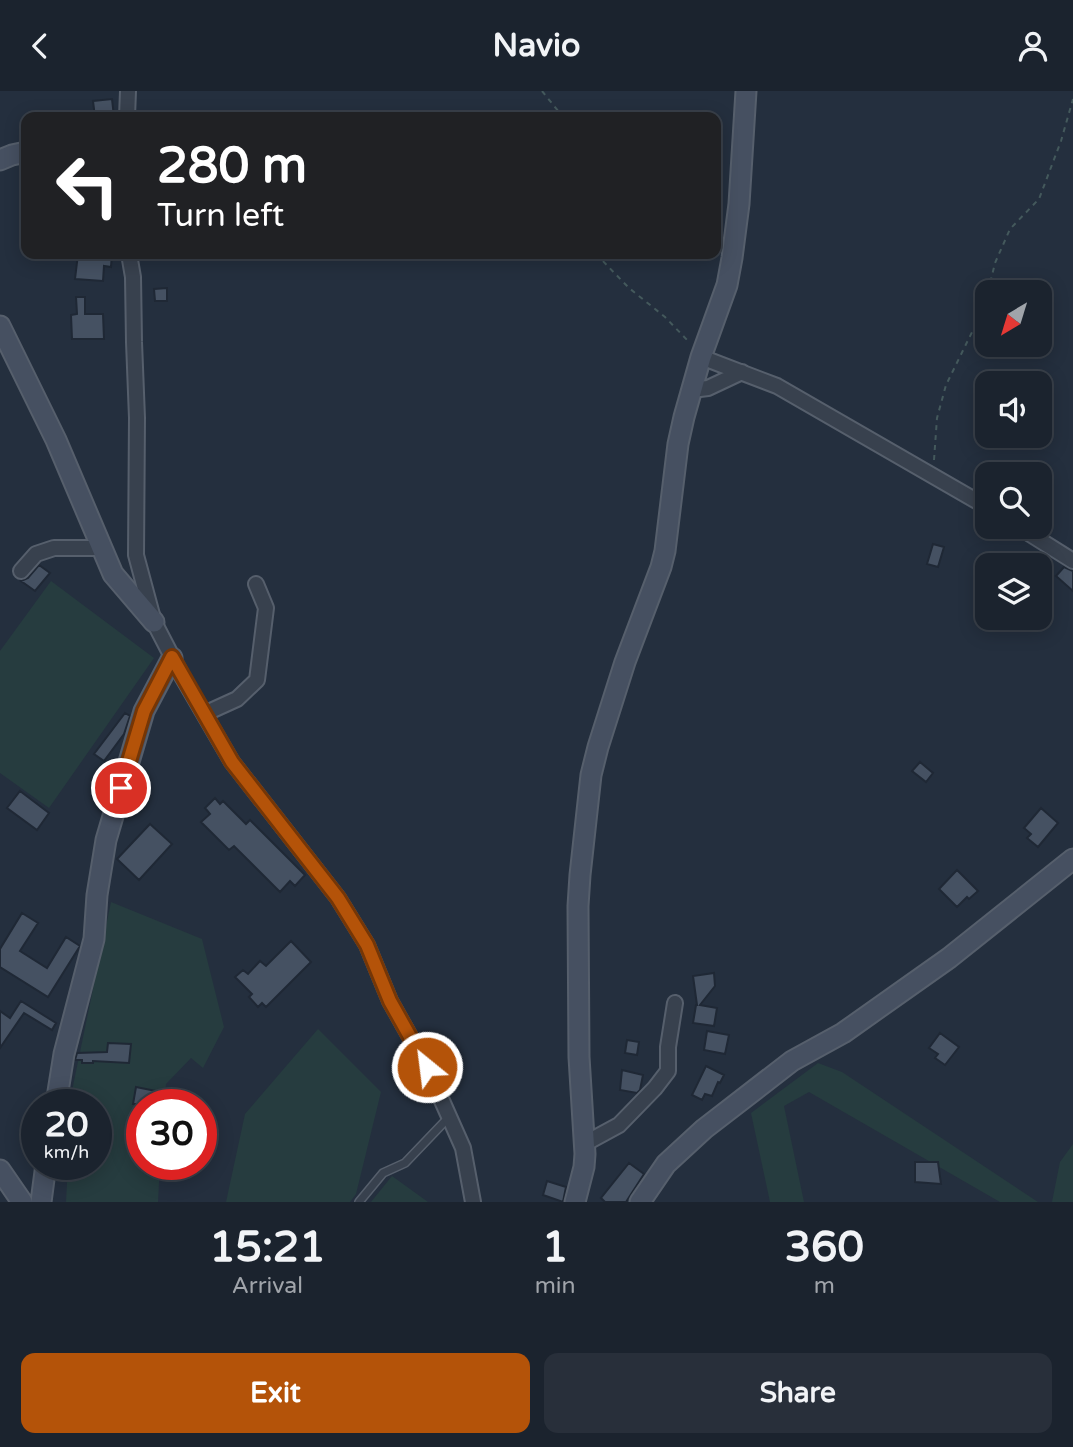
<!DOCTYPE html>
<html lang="en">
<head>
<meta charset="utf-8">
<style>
  body { margin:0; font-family:"Varela Round",sans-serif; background:#282f3a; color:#f1f3f6; height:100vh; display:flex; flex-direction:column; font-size:26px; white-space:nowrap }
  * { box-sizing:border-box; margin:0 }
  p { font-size:23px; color:#a0a4aa }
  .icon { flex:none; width:38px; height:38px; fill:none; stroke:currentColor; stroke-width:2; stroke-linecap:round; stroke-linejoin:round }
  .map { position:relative; height:1111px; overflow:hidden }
  .sheet { display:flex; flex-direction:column; background:#1b232e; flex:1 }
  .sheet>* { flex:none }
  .hud { position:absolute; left:21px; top:21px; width:700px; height:147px; border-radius:14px; box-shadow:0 4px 18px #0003,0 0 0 2px #39404a; background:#202124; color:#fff; overflow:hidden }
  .needle { width:46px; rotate:218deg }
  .tools { position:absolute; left:975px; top:189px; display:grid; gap:14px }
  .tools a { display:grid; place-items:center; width:77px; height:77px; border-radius:14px; background:#1b232e; box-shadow:0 4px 18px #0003,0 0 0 2px #39404a; font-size:35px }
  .speed { position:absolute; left:21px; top:998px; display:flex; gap:14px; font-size:35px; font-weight:700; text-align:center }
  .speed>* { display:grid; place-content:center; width:91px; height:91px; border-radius:50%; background:#1b232e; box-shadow:0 4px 18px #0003,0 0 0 2px #39404a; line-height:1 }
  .speed small { font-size:18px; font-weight:400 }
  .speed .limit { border:10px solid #d22; background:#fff; color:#111 }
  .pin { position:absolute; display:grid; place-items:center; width:60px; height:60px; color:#fff; margin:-30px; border:4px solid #fff; border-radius:50%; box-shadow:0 2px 7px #0007 }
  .me { position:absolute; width:77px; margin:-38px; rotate:331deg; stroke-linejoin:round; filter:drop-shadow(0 0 5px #0008) }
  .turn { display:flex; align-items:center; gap:24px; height:147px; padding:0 21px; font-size:32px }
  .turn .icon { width:91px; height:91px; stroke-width:2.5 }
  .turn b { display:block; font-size:49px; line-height:60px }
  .eta { display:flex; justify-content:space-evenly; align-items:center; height:119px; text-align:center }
  .eta b { font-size:42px; font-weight:800; line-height:49px }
  .primary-button { display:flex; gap:14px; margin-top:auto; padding:14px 21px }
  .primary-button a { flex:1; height:80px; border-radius:14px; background:#b45309; color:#fff; font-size:28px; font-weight:800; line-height:80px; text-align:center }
  .primary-button a+a { background:#282f3a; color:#f1f3f6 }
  header { display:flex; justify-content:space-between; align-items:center; height:91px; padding:0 21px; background:#1b232e; font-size:32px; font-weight:800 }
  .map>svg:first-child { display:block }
  .green { fill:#263c3f }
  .building { fill:#455162; stroke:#1f2835; stroke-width:2 }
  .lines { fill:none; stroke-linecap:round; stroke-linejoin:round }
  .lane-casing { stroke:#565f6c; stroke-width:10 }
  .street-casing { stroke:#565f6c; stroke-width:18 }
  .secondary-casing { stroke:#565f6c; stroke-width:23 }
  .path { stroke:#44595c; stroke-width:2; stroke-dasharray:5 5; stroke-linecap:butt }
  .lane { stroke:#38414e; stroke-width:7 }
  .street { stroke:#38414e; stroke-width:14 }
  .secondary { stroke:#465061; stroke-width:19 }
  .route-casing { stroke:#753606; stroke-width:18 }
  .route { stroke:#b45309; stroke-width:12 }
</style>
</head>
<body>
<header><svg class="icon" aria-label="back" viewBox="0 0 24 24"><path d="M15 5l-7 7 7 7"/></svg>Navio<svg class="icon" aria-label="person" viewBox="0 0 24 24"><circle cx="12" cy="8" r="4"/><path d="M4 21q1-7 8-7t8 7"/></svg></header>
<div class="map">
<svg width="1073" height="1111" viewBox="0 0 1073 1111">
  <rect width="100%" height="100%" fill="#242f3e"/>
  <!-- green -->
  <path class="green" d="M51 490 154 567 49 717 0 682V560Z
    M111 811 202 848 224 936 203 977 191 967 166 993 164 1013H142V1073H160L158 1111H66L68 1073H96V1013H72L73 995Z
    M318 938 381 1001 356 1103 350 1111H226L245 1023Z
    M818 972 842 981 1038 1111H1000L809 1001 784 1015 804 1111H770L751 1022Z
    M1073 1053V1111H1052L1060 1071Z
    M392 1085 428 1111H371Z"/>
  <!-- building -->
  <path class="building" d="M112 8 114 26H95L93 10Z
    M78 163H112L111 176 104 175 103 190 75 188Z
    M167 197V210H155L154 198Z
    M76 206H85V223H103L104 248H72L71 224 77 223Z
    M933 453 944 456 938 476 927 473Z
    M39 474 50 482 35 500 21 490 28 487Z
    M1064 476 1073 480V500L1056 485Z
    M125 622 130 625 124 643 104 670 94 663Z
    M920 671 933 682 926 691 912 680Z
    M20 700 49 722 37 739 7 717Z
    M215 707 220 713 223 710 246 733 250 729 305 784 295 795 290 790 280 801 234 755 229 759 201 731 210 723 205 717Z
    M1041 717 1058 732 1038 756 1027 747 1031 743 1024 737Z
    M150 733 172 753 139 789 117 768Z
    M957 779 978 800 969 808 967 806 957 816 939 798Z
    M22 822 38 832 20 860 47 877 66 846 80 855 48 906 0 876V858Z
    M291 850 311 871 266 916 262 912 258 916 249 906 252 903 235 886 243 879 248 883 260 870 266 875Z
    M714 882 715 895 700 914 717 917 714 935 693 932 696 914H697L693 885Z
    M21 910 56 932 52 939 24 922 0 957V920L10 927Z
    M707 940 729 944 725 963 704 959Z
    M940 942 959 956 945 974 935 967 938 963 929 957Z
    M627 949 639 951 637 964 625 962Z
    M108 952 131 953 129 972 93 970V972H82V969H75L77 962 107 961Z
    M706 975 724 984 720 992 718 991 712 1005 705 1003 702 1009 692 1004Z
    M622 979 643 984 640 999 637 1002 620 999Z
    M136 996 156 1000 154 1013H133Z
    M915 1071H938L941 1093 915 1091Z
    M629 1072 644 1083 626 1111H605L601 1107Z
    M547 1090 566 1096 563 1111 543 1104Z"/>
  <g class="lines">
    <defs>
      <path id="lane" d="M359 1111 383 1082 405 1072 449 1026"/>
      <path id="street" d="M127 26 128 0
        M129 163 133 186 134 251 137 327 136 464 154 531 183 587 232 671 338 807 367 854 390 910 427 976 463 1057 473 1111
        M701 266 777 295 987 416
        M692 299 708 297 742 281
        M1019 436 1073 470
        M21 480 36 463 54 457H102
        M204 623 237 608 257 589 266 517 256 493
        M584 1053 619 1034 655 997 668 980V956L675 912"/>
      <path id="secondary" d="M0 69 12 64 26 61
        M0 235 56 349 113 483 154 531
        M56 1013 64 963 94 848 97 804 106 749 144 620 172 567
        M0 1079 22 1111
        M41 1111 46 1073
        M575 1111 584 1076 585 1063 579 966 578 815 580 784 591 684 598 656 625 571 661 476 665 460 678 353 684 326 701 266 727 194 732 167 739 113 746 0
        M640 1111 666 1073 704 1038 792 970 843 942 949 867 1073 768"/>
    </defs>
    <!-- lane casing -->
    <use href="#lane" class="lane-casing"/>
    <!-- street casing -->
    <use href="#street" class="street-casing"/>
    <!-- secondary casing -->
    <use href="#secondary" class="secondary-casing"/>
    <!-- path -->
    <path class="path" d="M542 0 563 26
      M596 163 629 197 665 226 689 251
      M988 201 995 172 1010 138 1039 108 1061 50 1073 8
      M934 369 937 327 946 294 976 233 987 205"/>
    <!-- lane -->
    <use href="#lane" class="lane"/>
    <!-- street -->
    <use href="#street" class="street"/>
    <!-- secondary -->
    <use href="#secondary" class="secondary"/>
  </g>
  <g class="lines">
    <defs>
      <path id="route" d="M121 697 144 620 172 566 232 671 338 807 367 854 390 910 427 976"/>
    </defs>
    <!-- route casing -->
    <use href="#route" class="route-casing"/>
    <!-- route -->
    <use href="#route" class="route"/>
  </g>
</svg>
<div class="tools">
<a><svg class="needle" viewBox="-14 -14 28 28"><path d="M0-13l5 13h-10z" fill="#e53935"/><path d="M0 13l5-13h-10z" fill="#a0a4aa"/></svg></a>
<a><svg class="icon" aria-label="sound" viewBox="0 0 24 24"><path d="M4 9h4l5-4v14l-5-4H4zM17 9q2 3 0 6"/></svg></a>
<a><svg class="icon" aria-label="search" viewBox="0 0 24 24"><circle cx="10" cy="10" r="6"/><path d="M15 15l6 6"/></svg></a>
<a><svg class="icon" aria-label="layers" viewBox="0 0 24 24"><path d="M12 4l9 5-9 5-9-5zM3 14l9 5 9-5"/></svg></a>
</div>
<div class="speed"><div>20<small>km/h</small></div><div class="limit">30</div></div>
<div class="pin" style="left:121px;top:697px;background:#d93025"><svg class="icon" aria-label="arrive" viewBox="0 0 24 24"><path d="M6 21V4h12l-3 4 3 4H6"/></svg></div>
<svg class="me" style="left:427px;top:976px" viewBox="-20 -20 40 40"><circle r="17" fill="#b45309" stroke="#fff" stroke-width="3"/><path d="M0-11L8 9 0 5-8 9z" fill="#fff"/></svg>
<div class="hud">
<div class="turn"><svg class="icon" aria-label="left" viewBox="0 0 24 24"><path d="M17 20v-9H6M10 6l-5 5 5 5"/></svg><div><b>280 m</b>Turn left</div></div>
</div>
</div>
<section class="sheet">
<div class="eta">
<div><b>15:21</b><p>Arrival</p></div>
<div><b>1</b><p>min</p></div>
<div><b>360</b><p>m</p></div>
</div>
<div class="primary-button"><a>Exit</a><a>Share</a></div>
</section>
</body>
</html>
